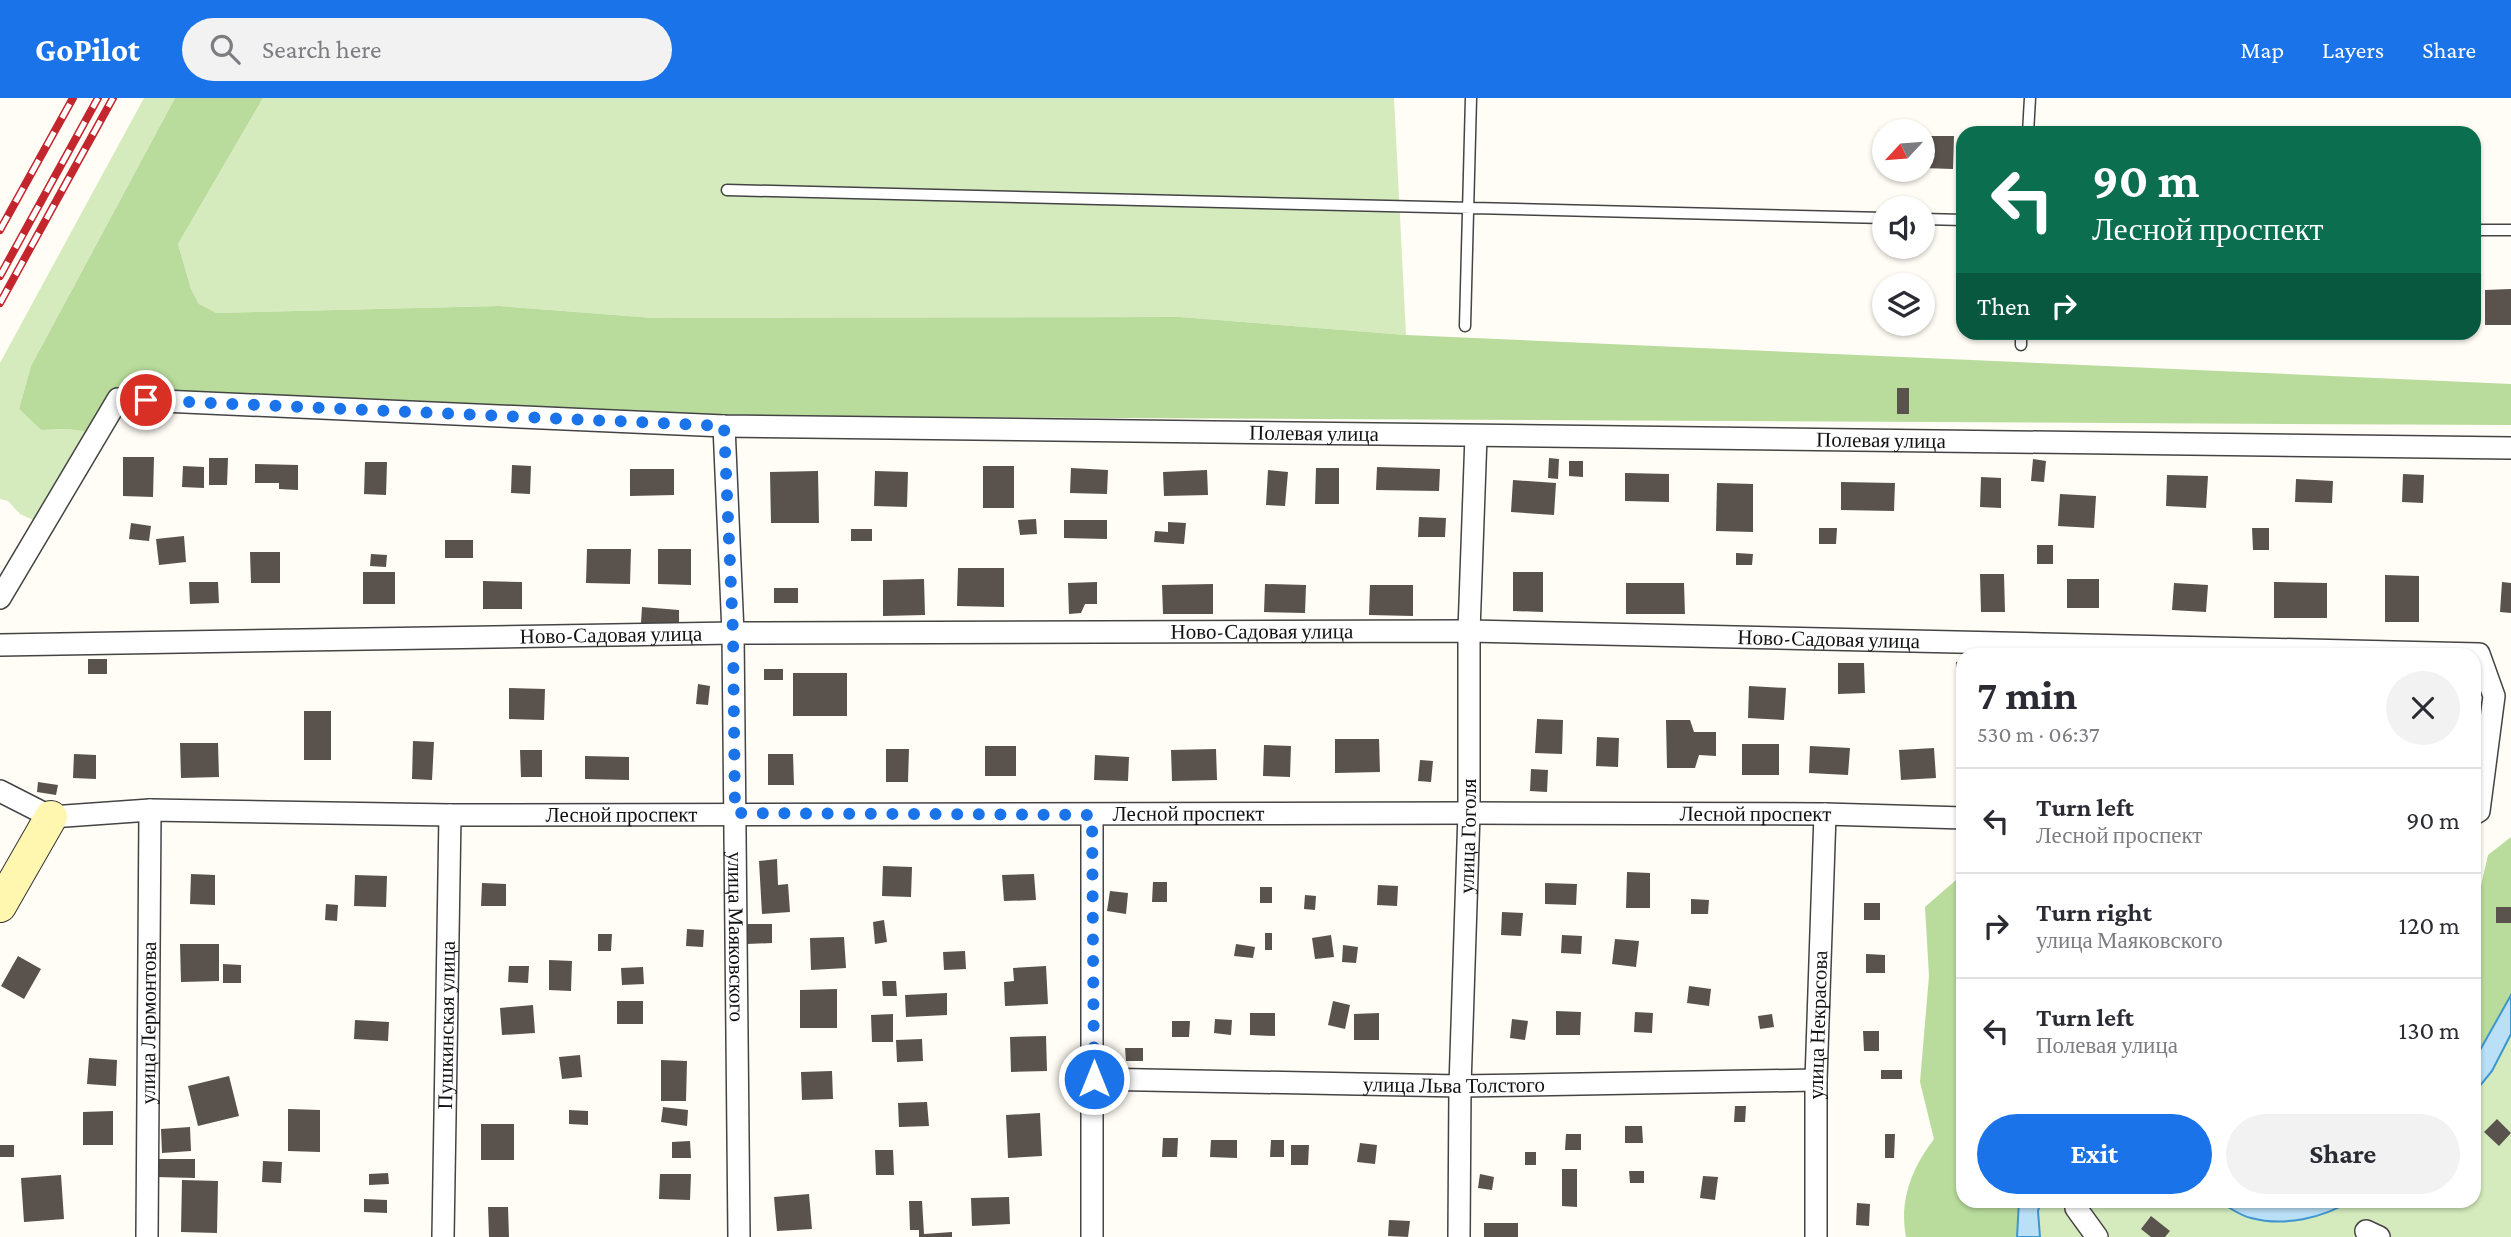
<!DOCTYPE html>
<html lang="en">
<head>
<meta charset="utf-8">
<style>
  body { margin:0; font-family:"Crimson Pro",serif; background:#f2f2f3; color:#2b2b33; height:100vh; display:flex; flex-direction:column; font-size:26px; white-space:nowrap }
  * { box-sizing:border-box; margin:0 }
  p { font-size:23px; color:#7c7c81 }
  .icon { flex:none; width:38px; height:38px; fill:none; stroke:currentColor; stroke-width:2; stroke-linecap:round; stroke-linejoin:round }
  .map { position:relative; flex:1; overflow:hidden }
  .drawer { position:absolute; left:1956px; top:550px; width:525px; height:560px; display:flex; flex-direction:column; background:#fff; border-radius:21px; box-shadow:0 2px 5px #0004 }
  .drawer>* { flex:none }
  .hud { position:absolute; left:1956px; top:28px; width:525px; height:214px; border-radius:21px; box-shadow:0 2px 5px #0004; background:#0b6e4f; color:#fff; overflow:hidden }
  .needle { width:46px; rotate:244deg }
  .fabs { position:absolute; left:1872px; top:21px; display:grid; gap:14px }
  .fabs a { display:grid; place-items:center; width:63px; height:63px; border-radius:50%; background:#fff; box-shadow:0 2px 5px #0004; font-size:35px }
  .pin { position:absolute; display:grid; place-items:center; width:60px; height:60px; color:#fff; margin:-30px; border:4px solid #fff; border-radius:50%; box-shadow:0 2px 7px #0007 }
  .me { position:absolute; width:77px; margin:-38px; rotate:0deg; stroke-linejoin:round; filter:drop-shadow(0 0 5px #0008) }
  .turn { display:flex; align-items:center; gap:24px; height:147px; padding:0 21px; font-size:32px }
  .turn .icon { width:91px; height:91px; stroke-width:2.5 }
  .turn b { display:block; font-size:49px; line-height:60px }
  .then { display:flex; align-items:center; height:66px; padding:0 21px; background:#0003; gap:14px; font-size:26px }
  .round { display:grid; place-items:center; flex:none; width:74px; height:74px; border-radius:37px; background:#f2f2f3 }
  .summary { display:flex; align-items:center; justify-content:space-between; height:119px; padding:0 21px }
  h1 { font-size:42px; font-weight:700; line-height:52px }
  .primary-button { display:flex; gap:14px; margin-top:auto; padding:14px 21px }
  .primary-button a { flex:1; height:80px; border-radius:42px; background:#1a73e8; color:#fff; font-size:28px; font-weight:700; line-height:80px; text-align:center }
  .primary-button a+a { background:#f2f2f3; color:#2b2b33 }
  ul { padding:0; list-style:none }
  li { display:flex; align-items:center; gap:21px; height:105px; padding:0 21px; border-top:2px solid #e1e1e2 }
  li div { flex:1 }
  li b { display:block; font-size:26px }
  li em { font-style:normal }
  header { display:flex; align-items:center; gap:42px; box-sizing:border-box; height:98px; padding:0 35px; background:#1a73e8; color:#fff }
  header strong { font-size:33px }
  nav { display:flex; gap:38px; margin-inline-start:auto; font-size:24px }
  .search { width:490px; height:63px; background:#f2f2f3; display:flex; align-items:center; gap:18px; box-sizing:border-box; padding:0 24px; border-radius:38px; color:#7c7c81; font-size:26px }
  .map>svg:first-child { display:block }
  .green { fill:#d5ebbd }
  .forest { fill:#b9dc9c }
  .water { fill:#b9e0f7; stroke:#3f96cf; stroke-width:2 }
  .building { fill:#5a524d }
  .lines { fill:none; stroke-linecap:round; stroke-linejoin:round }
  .lane-casing { stroke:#444; stroke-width:13 }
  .street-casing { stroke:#444; stroke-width:24 }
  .secondary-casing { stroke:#333; stroke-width:34 }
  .lane { stroke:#fff; stroke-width:10 }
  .street { stroke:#fff; stroke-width:21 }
  .secondary { stroke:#fff6b0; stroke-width:32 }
  .rail-casing { stroke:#c4262e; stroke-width:8 }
  .rail { stroke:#fff; stroke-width:5; stroke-dasharray:16; stroke-linecap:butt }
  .route { stroke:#1a73e8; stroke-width:12; stroke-dasharray:0 21.6 }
  .labels { text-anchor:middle; stroke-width:7; stroke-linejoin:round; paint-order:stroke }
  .street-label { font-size:21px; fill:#111; stroke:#fff }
</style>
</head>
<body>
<header>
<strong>GoPilot</strong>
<div class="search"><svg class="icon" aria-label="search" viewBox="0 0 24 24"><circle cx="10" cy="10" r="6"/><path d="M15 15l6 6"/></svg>Search here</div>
<nav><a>Map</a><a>Layers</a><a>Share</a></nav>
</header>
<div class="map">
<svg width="2511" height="1139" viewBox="0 0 2511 1139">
  <rect width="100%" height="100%" fill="#fffdf5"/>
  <!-- green -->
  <path class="green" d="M144 0H175L31 268 19 311 41 332 67 331 91 334 35 423 20 416 8 403 0 401V265Z
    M263 0H1394L1406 237 1180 219 654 220 499 208 215 215 199 206 191 191 178 146Z
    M2511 936V1139H2040L2038 1113 2041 1103 2217 1102 2250 1120 2339 1110 2351 1103 2474 1102 2475 994 2492 973Z"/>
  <!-- forest -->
  <path class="forest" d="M175 0H263L178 146 191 191 199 206 216 215 499 208 654 220 1180 219 1406 237 2511 286V327L102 315 91 334 67 331 41 332 19 311 31 268Z
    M2511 739V897L2475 961V814L2488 757Z
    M1963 777 1964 1102 2019 1103 2017 1139H1906C1899 1102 1912 1070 1934 1041L1920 984 1929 878 1925 809 1956 782Z"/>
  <!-- water -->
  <path class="water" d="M2511 897V936L2492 973 2475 994V961Z
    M2019 1103H2041L2038 1113 2040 1139H2017Z
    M2217 1103H2351C2322 1120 2285 1129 2251 1120 2240 1118 2228 1108 2217 1103Z"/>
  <!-- building -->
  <path class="building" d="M1923 38H1954L1953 71 1923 70Z
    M2511 191V227H2485V192Z
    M1897 290H1909V316H1897Z
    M123 359H154L153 399 123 398Z
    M209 360H228L227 387H209Z
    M1549 360 1559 361 1558 381 1548 380Z
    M2033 361 2046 363 2044 384 2031 383Z
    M1569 363H1583V379L1569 378Z
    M365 364H387L386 397 364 396Z
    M255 366 298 367V392L279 391V385H255Z
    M512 367 531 368 530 396 511 395Z
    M183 368 204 369V390L182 389Z
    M983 368H1014V410H983Z
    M1377 369 1440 371 1439 393 1376 392Z
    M1071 370 1108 372 1107 396 1070 395Z
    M1316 370H1339V406H1315Z
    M630 371H674V397L630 398Z
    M1207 372 1208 397 1164 398 1163 374Z
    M1268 372 1288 374 1285 408 1266 407Z
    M818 373 819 425H771L770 374Z
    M875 373 908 374 907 409 874 408Z
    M1625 375 1669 376V404L1625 403Z
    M2403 376 2424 377 2423 405 2402 404Z
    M2167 377 2208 378 2206 410 2166 408Z
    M1981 379 2001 380V410L1980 409Z
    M2296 381 2333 383 2332 405 2295 404Z
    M1513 382 1556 385 1554 417 1511 414Z
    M1841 384 1895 385 1894 413 1841 412Z
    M1717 385 1753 386V434L1716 433Z
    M2060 396 2096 398 2094 430 2058 428Z
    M1419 419 1446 420 1445 439H1418Z
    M1036 421 1037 436 1020 437 1018 422Z
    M1064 422H1107V441L1064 440Z
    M1168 424 1186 425 1184 446 1154 444 1155 433 1168 434Z
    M131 425 151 428 149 443 129 441Z
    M1819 430H1837L1836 446H1819Z
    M2252 430H2269V452H2253Z
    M851 431H872V443H851Z
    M184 438 186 464 159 467 156 441Z
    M445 442H473V460H445Z
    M2037 447H2053V466H2037Z
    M587 451H631L630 486 586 485Z
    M658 451H691V487L658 486Z
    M250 454H280V485H251Z
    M1736 455 1753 456 1752 467H1736Z
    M371 456 387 457 386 469 370 468Z
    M958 470H1004V509L957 508Z
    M363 474H395V506H363Z
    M1513 474H1543V514L1513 513Z
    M1980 476H2004L2005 514H1981Z
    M2385 477 2419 478V524H2385Z
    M924 481 925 517 883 518V482Z
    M2067 481H2099V510H2067Z
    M483 483 522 484V511H483Z
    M189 484H218L219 505 190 506Z
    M1097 484V506H1085L1081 515 1069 516 1068 485Z
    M2274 484 2327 485V520H2274Z
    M2502 484 2511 485V515L2500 514Z
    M1626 485H1684L1685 516H1626Z
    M2174 485 2208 487 2206 514 2172 512Z
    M1213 486V516H1163L1162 487Z
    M1265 486 1306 487 1305 515 1264 514Z
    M1370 487H1413V518L1369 517Z
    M774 490H798V505H774Z
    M642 509 679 512V528L641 525Z
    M88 561H107V576H88Z
    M1964 563V584H1957L1956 564Z
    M1838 565H1864L1865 595 1838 596Z
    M764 571H783V582H764Z
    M793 575H847V618H793Z
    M698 586 710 588 708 607 696 606Z
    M1749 588 1786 590 1784 622 1748 620Z
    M509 590 545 591 544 622 509 621Z
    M304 613H331V662H304Z
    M1537 621 1563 622 1562 656 1535 655Z
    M1666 622H1690L1694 634H1716V658L1699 657 1695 670H1667Z
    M1597 639 1619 640 1618 669 1596 668Z
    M1335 641H1379L1380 674 1335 675Z
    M413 643 434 644 432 682 412 681Z
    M180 645H218L219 679 181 680Z
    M1742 646H1779V677H1742Z
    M1264 647 1291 648 1290 679 1263 678Z
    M985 648H1016V678H985Z
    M1810 648 1850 650 1848 677 1809 675Z
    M1934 650 1936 680 1901 682 1899 652Z
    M886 651H909L908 684H886Z
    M1216 651 1217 682 1172 683 1171 652Z
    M520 652H542V679H521Z
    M74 656 96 657V681L73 680Z
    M768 656H793L794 687H768Z
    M1095 657 1129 659 1128 683 1094 682Z
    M585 658 629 659V682L585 681Z
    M1420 662 1433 663 1431 684 1418 683Z
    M1531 671 1548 672 1547 694 1530 693Z
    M38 684 58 687 56 697 37 694Z
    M777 761 778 787 788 786 790 814 762 816 759 763Z
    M883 768 912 769 911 799 882 798Z
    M1627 774 1650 775V810H1626Z
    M191 776 215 777V807L190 806Z
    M1034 776 1036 802 1004 803 1002 777Z
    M355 777 387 778 386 809 354 808Z
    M1153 784H1167V804H1152Z
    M482 785 506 786V808H481Z
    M1545 785 1577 786 1576 807 1545 806Z
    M1378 787 1398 788 1397 808 1377 807Z
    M1260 789H1272V805H1260Z
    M1110 793 1128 795 1126 816 1107 813Z
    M1305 797 1316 798 1315 812 1304 811Z
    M1691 801 1709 802 1708 816H1691Z
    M1864 805H1880V822H1864Z
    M326 806 338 807 337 823 325 822Z
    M2496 809H2511V825H2496Z
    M1502 814 1523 815 1521 838 1501 837Z
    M884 822 887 844 875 846 873 824Z
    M747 826H772V845L747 846Z
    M687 831 704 832 703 849 686 848Z
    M1265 835H1272V852H1265Z
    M598 836H612L611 853H598Z
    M1331 837 1334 859 1315 861 1312 840Z
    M1562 837 1582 838 1581 856 1561 855Z
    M844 839 846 870 811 872 810 840Z
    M1615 841 1639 843 1636 869 1612 866Z
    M180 846H219V883L181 884Z
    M1236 846 1255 849 1253 860 1234 858Z
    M1343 847 1358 849 1356 865 1342 864Z
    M965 853 966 871 944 872 943 854Z
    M1866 856 1885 857V875H1866Z
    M18 858 41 871 24 901 1 888Z
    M549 862 572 863 571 893 549 892Z
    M223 866 241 867V885H223Z
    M509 868H529L528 885 508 884Z
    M1046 868 1048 906 1005 908 1004 884 1014 883 1013 870Z
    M643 869 644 886 622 887 621 870Z
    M882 883H896L897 898H883Z
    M1689 888 1711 891 1709 908 1687 905Z
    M837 891V930H800V892Z
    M947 895V917L906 919 905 897Z
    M617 903H643V926H617Z
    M1333 903 1350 907 1345 931 1328 927Z
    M533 907 535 935 502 937 500 910Z
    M1556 913 1581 914 1580 937H1556Z
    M1635 914 1653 915 1652 935 1634 934Z
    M1250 915H1275V938L1250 937Z
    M1379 915V942H1354V916Z
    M893 916V944H872L871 917Z
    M1772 916 1774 929 1760 931 1758 918Z
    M1215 921 1232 922 1231 937 1214 935Z
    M1512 921 1528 923 1525 942 1510 940Z
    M355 922 389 924 388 943 354 941Z
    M1172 923H1190L1189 939H1172Z
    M1863 933H1879V953H1864Z
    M1046 938 1047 973 1011 974 1010 939Z
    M922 941 923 963 897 964 896 942Z
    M1125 950H1143V963H1126Z
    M580 957 582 979 562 981 559 959Z
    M89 960 117 962 116 988 87 986Z
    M661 962 687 963 686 1003H661Z
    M1881 972H1902V981H1881Z
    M832 973 833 1001 802 1002 801 974Z
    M229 978 239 1018 198 1028 188 988Z
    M927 1004 929 1028 899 1029 898 1005Z
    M1735 1008H1746L1745 1024H1734Z
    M663 1009 688 1012 687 1028 661 1024Z
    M288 1011 320 1012V1054L288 1053Z
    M569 1012 588 1013V1027L569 1026Z
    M113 1013V1047H83V1014Z
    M1040 1015 1042 1058 1008 1060 1006 1017Z
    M2497 1021 2511 1035 2499 1048 2484 1034Z
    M481 1026H514V1062H481Z
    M1625 1028H1642L1643 1045H1625Z
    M190 1029 191 1053 162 1055 161 1031Z
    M1566 1036H1581V1052H1565Z
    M1885 1036H1895L1894 1060H1885Z
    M1163 1040H1178L1177 1059H1162Z
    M1211 1042H1237V1060L1210 1059Z
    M1271 1042H1284V1059H1270Z
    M690 1043 691 1060H672V1044Z
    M1360 1045 1377 1047 1375 1066 1357 1064Z
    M0 1047H14V1059H0Z
    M1291 1047H1309L1308 1067H1291Z
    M875 1052H893L894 1077H876Z
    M1525 1054H1536V1067H1525Z
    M156 1061H195V1080L156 1079Z
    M263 1063 282 1064 281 1085 262 1084Z
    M1562 1071H1577V1109L1562 1108Z
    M1629 1073H1644V1085H1630Z
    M388 1075 389 1086 369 1087V1076Z
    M660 1076H691L690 1102 659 1101Z
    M1480 1076 1494 1079 1492 1092 1478 1090Z
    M61 1077 64 1121 24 1124 21 1080Z
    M1703 1078 1718 1079 1715 1102 1700 1100Z
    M182 1082 218 1083 217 1135 181 1134Z
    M809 1096 812 1131 777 1133 774 1099Z
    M1009 1099 1010 1126 972 1128 971 1100Z
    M364 1101 387 1102V1115L364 1114Z
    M909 1103H922L924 1136 952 1134V1139H919V1132H910Z
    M1857 1105 1870 1106 1869 1128 1856 1127Z
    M488 1109H508L509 1139H489Z
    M2151 1118 2170 1133 2165 1139H2151L2141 1131Z
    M1389 1122 1410 1123 1408 1139 1388 1138Z
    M1484 1125H1518V1139H1484Z"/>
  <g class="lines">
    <defs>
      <path id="lane" d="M2028 35 2030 0
        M727 92 1885 120
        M1923 121 1964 122
        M2474 132H2511
        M1465 228 1471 0
        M2021 247V234"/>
      <g id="street">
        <path id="s1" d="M724 328 733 535 739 1139"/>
        <path id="s2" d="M0 500 118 301 724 328 2511 350"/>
        <path id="s3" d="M0 547 733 535 1469 533 2479 556 2494 598 2479 713 2474 716"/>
        <path id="s4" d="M0 693 51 719 150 712 450 717 1469 715 1825 716 1964 720"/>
        <path d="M1092 717V1139"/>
        <path id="s5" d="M1094 981 1460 988 1816 982"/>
        <path d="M2076 1110 2097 1139"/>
        <path d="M2366 1133 2379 1139"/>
        <path id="s6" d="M147 1139 150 712"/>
        <path id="s7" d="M443 1139 450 717"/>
        <path id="s8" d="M1459 1139 1460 988 1469 715V533L1476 338"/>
        <path id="s9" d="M1816 1139V982L1825 716"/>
      </g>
      <path id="secondary" d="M0 808 51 719"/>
    </defs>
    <!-- lane casing -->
    <use href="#lane" class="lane-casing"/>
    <!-- street casing -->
    <use href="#street" class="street-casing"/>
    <!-- secondary casing -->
    <use href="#secondary" class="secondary-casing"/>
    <!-- lane -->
    <use href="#lane" class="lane"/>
    <!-- street -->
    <use href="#street" class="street"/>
    <!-- secondary -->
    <use href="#secondary" class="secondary"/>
    <defs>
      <path id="rail" d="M0 132 73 0
        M0 178 98 0
        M0 205 113 0"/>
    </defs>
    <!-- rail casing -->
    <use href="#rail" class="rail-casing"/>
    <!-- rail -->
    <use href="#rail" class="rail"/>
  </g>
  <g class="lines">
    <!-- route -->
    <path class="route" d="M146 302 724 328 733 535 735 715 1092 717 1094 981"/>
  </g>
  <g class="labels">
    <!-- street labels -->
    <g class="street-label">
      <text dy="7" stroke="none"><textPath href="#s2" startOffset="1428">Полевая улица</textPath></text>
      <text dy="7" stroke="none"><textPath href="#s2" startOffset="1995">Полевая улица</textPath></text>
      <text dy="7" stroke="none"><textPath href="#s3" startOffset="1262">Ново-Садовая улица</textPath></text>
      <text dy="7" stroke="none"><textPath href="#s3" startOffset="611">Ново-Садовая улица</textPath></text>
      <text dy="7" stroke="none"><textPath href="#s3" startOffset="1829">Ново-Садовая улица</textPath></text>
      <text dy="7" stroke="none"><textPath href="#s4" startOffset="628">Лесной проспект</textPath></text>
      <text dy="7" stroke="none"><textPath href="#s4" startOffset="1195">Лесной проспект</textPath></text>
      <text dy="7" stroke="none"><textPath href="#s4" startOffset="1762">Лесной проспект</textPath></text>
      <text dy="7" stroke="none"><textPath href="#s8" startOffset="401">улица Гоголя</textPath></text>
      <text dy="7" stroke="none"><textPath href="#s1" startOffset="511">улица Маяковского</textPath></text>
      <text dy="7" stroke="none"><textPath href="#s6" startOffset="214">улица Лермонтова</textPath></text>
      <text dy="7" stroke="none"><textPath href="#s7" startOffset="212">Пушкинская улица</textPath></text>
      <text dy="7" stroke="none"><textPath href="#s9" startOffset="212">улица Некрасова</textPath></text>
      <text dy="7" stroke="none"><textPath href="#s5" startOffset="360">улица Льва Толстого</textPath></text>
    </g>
  </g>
</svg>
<div class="fabs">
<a><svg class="needle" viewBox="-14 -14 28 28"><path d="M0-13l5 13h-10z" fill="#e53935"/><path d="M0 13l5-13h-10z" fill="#7c7c81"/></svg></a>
<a><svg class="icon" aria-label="sound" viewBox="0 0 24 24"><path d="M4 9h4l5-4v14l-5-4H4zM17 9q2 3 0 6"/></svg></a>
<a><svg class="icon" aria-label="layers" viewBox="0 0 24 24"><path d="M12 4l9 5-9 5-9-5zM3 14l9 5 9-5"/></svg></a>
</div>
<div class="pin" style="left:146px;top:302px;background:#d93025"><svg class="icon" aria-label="arrive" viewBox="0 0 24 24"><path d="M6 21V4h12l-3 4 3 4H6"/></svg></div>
<svg class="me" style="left:1094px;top:981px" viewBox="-20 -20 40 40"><circle r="17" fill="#1a73e8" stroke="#fff" stroke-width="3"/><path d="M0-11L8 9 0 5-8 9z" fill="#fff"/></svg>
<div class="hud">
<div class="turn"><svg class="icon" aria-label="left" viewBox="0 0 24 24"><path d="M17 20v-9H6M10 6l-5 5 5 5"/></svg><div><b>90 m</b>Лесной проспект</div></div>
<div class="then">Then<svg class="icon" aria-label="right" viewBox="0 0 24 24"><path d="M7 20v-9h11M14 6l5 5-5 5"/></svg></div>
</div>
<section class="drawer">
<div class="summary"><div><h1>7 min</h1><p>530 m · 06:37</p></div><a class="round"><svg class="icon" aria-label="close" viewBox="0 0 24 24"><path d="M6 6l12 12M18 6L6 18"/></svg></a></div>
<ul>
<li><svg class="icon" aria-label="left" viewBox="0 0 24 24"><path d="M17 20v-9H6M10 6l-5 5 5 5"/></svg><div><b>Turn left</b><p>Лесной проспект</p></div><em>90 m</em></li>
<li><svg class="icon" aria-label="right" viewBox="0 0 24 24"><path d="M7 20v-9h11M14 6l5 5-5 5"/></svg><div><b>Turn right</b><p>улица Маяковского</p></div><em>120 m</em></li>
<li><svg class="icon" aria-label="left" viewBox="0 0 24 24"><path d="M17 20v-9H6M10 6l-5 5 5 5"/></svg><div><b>Turn left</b><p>Полевая улица</p></div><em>130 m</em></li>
</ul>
<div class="primary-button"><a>Exit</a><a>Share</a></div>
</section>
</div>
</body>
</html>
